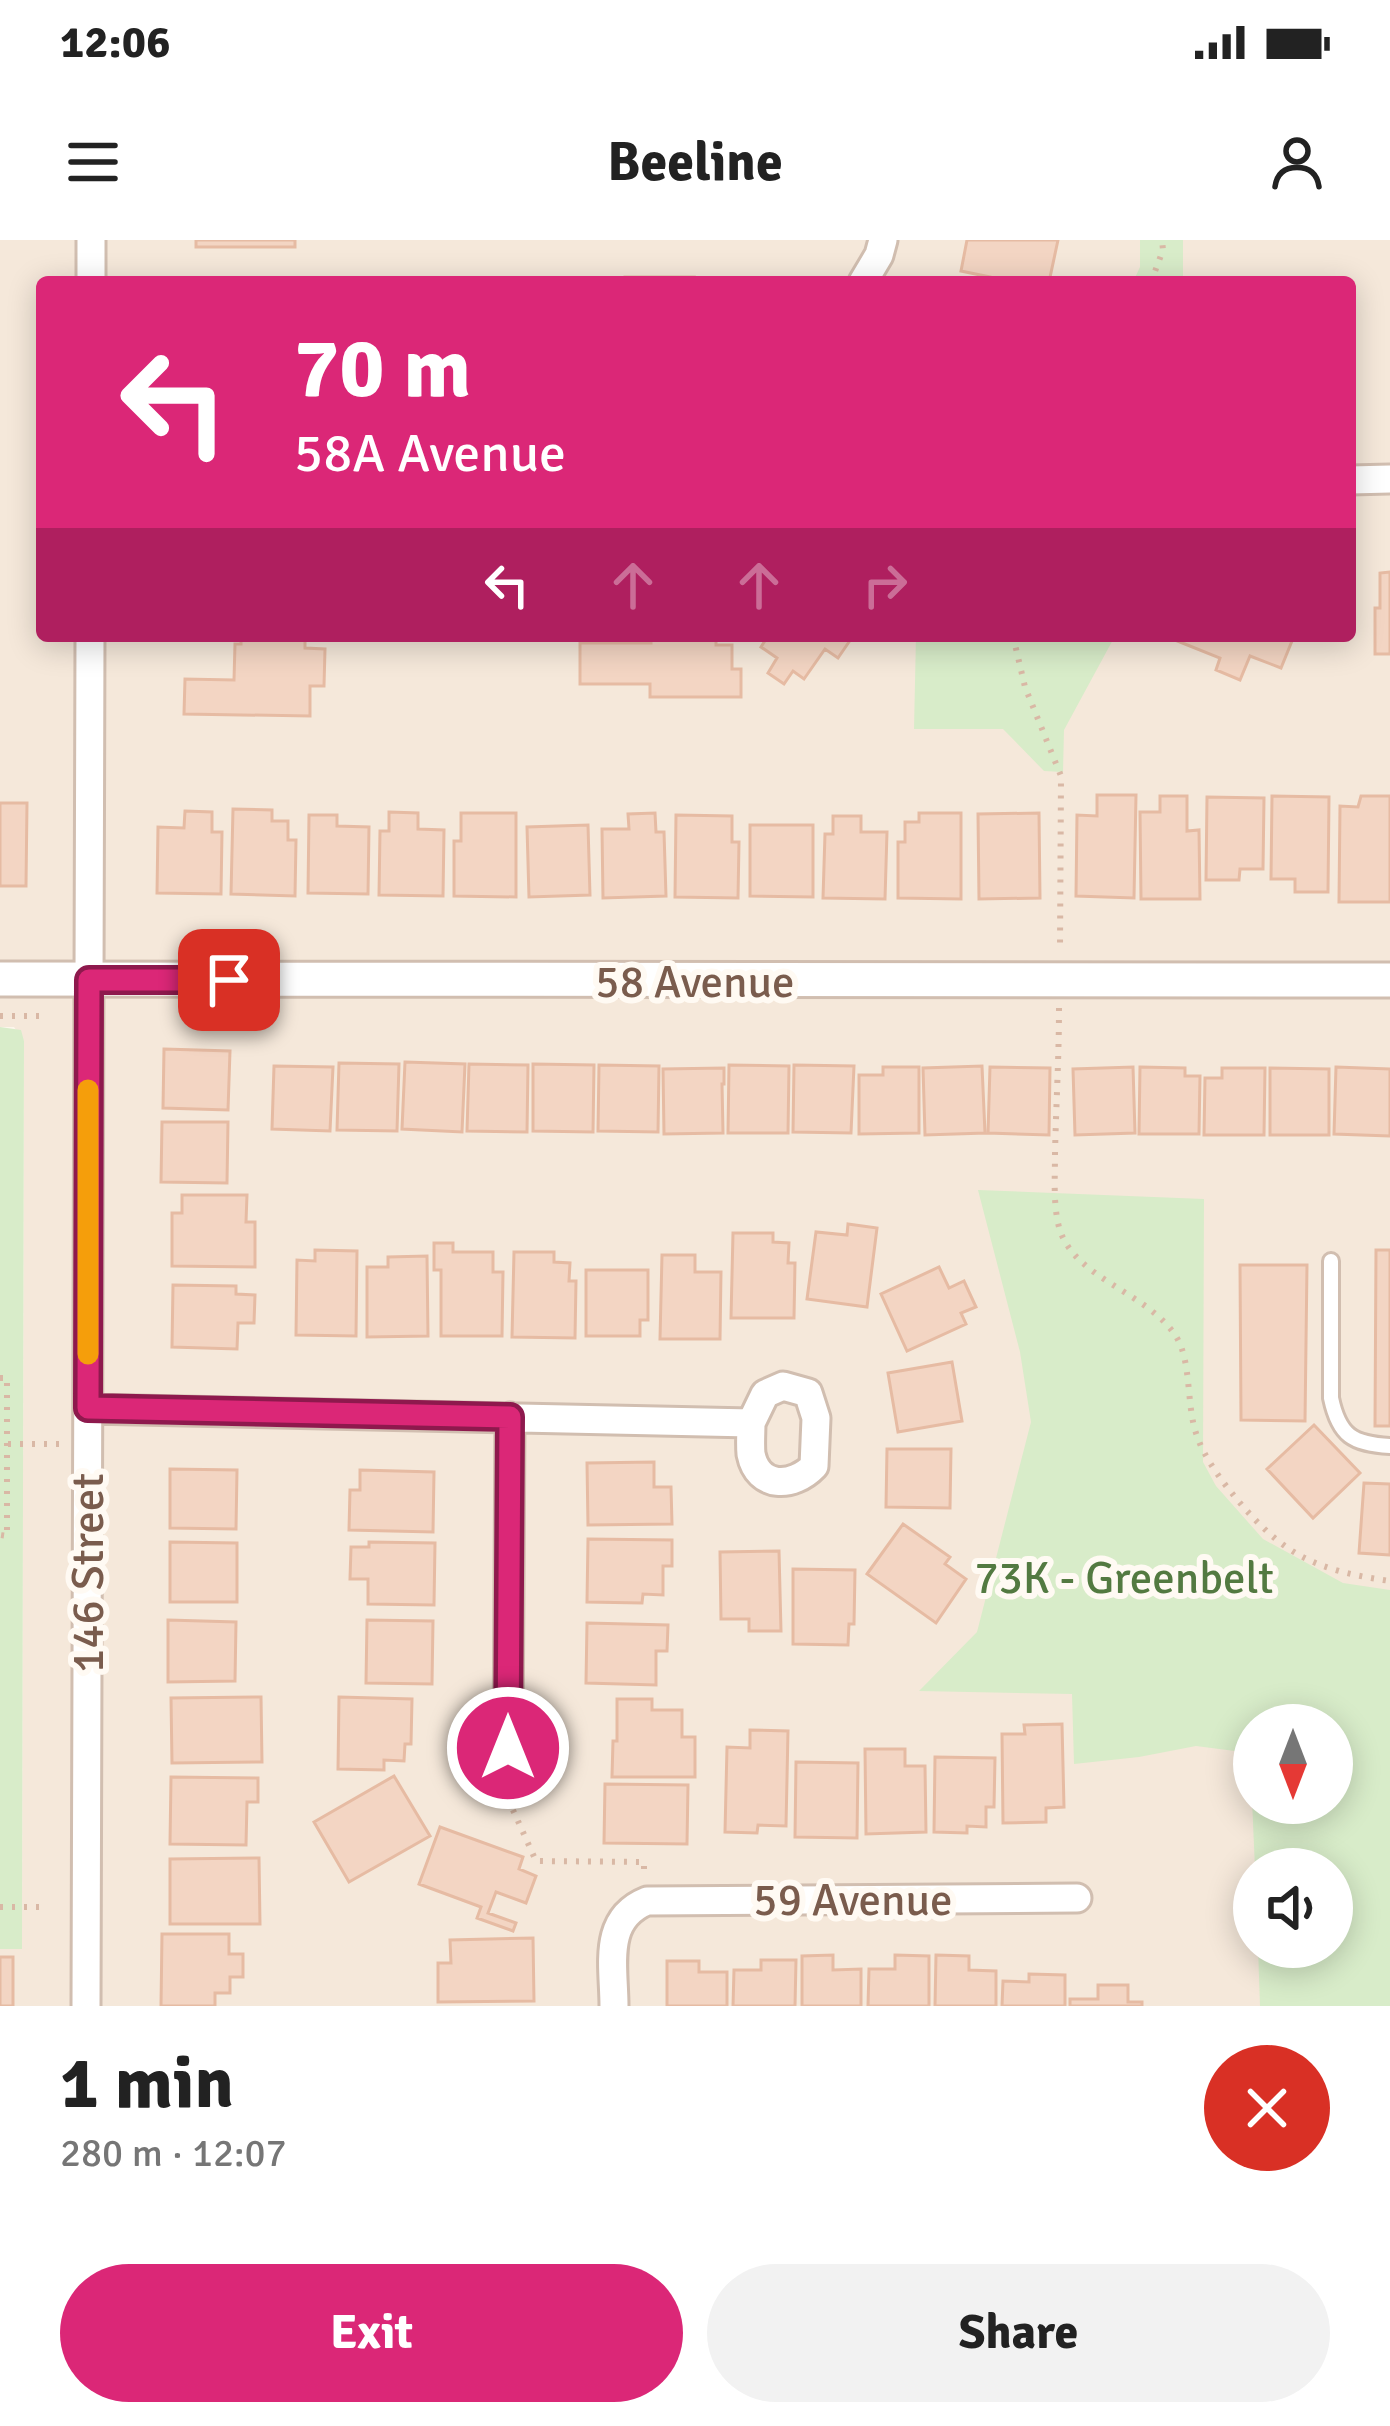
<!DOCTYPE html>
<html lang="en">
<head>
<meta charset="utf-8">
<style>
  body { margin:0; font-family:Signika,sans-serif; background:#f2f2f2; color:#222; height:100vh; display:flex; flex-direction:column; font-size:45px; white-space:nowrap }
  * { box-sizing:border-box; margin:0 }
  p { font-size:39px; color:#767676 }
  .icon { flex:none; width:66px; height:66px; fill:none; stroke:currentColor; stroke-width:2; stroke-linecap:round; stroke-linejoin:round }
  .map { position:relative; height:1766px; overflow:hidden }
  .panel { display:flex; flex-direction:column; background:#fff; flex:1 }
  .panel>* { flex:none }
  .top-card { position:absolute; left:36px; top:36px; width:1320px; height:366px; border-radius:12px; box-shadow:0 6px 30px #0003; background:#db2777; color:#fff; overflow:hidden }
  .needle { width:78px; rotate:180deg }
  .controls { position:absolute; left:1233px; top:1464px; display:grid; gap:24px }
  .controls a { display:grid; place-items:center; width:120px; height:120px; border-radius:50%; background:#fff; box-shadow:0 6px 30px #0003; font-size:60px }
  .pin { position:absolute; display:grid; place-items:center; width:102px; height:102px; color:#fff; margin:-51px; border-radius:24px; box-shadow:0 6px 18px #0006 }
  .me { position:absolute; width:132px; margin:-66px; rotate:0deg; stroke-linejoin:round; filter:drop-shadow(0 0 9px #0008) }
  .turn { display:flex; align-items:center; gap:42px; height:252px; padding:0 60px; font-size:54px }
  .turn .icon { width:156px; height:156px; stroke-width:2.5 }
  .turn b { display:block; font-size:84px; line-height:102px }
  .lanes { display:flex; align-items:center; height:114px; padding:0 60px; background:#0003; justify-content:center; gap:60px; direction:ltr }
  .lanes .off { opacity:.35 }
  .round { display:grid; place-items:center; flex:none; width:126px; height:126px; border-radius:63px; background:#f2f2f2 }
  .summary { display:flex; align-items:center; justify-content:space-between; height:204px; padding:0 60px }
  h1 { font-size:72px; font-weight:700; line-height:90px }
  .primary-button { display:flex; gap:24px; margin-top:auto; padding:24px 60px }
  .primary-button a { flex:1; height:138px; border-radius:72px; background:#db2777; color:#fff; font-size:48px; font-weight:700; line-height:138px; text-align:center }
  .primary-button a+a { background:#f2f2f2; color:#222 }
  .status { display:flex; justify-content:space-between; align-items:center; height:84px; padding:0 60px; background:#fff; direction:ltr }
  .status svg { height:33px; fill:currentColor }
  header { display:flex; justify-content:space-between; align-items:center; height:156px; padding:0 60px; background:#fff; font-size:54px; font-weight:700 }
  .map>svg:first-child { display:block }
  .residential { fill:#f5e8da; fill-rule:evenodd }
  .green { fill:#d8ecc9; fill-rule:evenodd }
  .building { fill:#f3d5c3; stroke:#e6bba3; stroke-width:3 }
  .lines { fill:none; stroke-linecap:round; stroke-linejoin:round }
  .service-casing { stroke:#d1beb0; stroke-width:20 }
  .minor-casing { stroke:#d1beb0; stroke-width:33 }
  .tertiary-casing { stroke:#d1beb0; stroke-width:39 }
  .path { stroke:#d9b8a5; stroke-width:6; stroke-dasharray:3 9; stroke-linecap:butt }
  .service { stroke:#fff; stroke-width:14 }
  .minor { stroke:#fff; stroke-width:27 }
  .tertiary { stroke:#fff; stroke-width:33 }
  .route-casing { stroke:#8e194d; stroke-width:30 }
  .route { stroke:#db2777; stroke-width:21 }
  .slow { stroke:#f59e0b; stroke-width:21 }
  .labels { text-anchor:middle; stroke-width:12; stroke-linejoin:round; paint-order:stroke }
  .street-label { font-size:45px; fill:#7a5c4d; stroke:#fffaf3 }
  .park-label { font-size:45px; fill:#537a41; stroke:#fffaf3 }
</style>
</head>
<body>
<div class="status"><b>12:06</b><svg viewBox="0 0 49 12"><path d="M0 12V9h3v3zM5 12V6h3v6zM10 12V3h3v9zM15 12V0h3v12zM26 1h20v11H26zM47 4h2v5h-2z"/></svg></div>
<header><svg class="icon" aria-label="menu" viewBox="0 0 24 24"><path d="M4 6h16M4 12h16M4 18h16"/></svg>Beeline<svg class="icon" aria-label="person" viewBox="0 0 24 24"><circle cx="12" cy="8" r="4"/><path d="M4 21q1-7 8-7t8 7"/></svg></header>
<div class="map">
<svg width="1390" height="1766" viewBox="0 0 1390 1766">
  <rect width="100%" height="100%" fill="#fdf6ec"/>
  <!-- residential -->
  <path class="residential" d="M0 0H1390V1766H0V1709L22 1708 24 801 14 787H0ZM42 42H1350V396H42ZM1254 1485H1332V1563H1254ZM1254 1629H1332V1707H1254Z"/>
  <!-- green -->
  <path class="green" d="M1140 0H1183V42H1133L1140 27Z
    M916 396H1115L1064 490 1063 532 1044 531 1003 489H914Z
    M0 787 21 790 24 801 22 1709H0Z
    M978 950 1204 959 1203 1222 1216 1246 1263 1299 1343 1343 1390 1350V1766H1260L1258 1707H1332V1629H1255L1250 1513 1196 1506 1139 1517 1074 1524 1072 1454 919 1451 977 1392 1031 1182 1020 1112ZM1254 1485H1332V1563H1254Z"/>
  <!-- building -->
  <path class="building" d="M196 0H295V7H196Z
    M967 0H1058L1049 42H989L990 37 961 31Z
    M625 37H694L693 42H625Z
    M1390 332V414H1375V368H1380V333Z
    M241 396H305V408L325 409 324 446H310V476L184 474 185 439 234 440 235 404H241Z
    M651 396H716V405H732V429H741V457H650V444H580V403H651Z
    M768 396H853L838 418 825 409 804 439 793 431 784 444 768 433 777 418 761 407Z
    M1165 396H1294L1281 428 1250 416 1240 440 1216 430 1220 418Z
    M1097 555H1136L1134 658 1076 656 1077 575 1097 576Z
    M1160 556H1187V591L1199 590 1200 659H1141L1140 572H1160Z
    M1272 556 1329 557 1328 652H1295V639H1271Z
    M1361 556H1390V662H1339L1340 566 1358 567Z
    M1207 557 1264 558 1263 629H1240L1239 640H1206Z
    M0 563H27L26 646H0Z
    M233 569 272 570V581H288V600H296L295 656 231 654Z
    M185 571 212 572V592H222L221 654 157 653 158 587 184 588Z
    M389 572 418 573V589L444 590 443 656 379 655 380 591H389Z
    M461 573H516V657L454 656V601H461Z
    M655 573 656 592H664L666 656 603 658 602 589H629L628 574Z
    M919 573H961V659L898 658V602H905V582H919Z
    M1039 573 1040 658 979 659 978 574Z
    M309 575H337V586L369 587 368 654 308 653Z
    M676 575 732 576V602H739L738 658 675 657Z
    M833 576H861V592H887L885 659 823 658 825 594H833Z
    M588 585 590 655 529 657 527 587Z
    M750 585H813V657L750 656Z
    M164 809 230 811 228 870 163 868Z
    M405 822 465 824 462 892 402 889Z
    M339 823 399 824 397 891 337 890Z
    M469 824 528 825 527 892 467 891Z
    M533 824 594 825 593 892 533 891Z
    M599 825 659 826 658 892 598 891Z
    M729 825 789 826 788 893H728Z
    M794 825 854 826 851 893 793 892Z
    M274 826 333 827 330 891 272 889Z
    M982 826 985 893 925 895 923 828Z
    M883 827H919V893L859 894V835H883Z
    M990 827 1050 828 1049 895 988 893Z
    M1133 827 1135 893 1075 895 1073 829Z
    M1140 827 1185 828V836H1200L1199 894H1139Z
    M1336 827 1390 829V896L1334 894Z
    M724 828V844H722L723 893 664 894 663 829Z
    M1222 828H1265L1264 895H1204L1205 838H1222Z
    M1270 828 1329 829V895H1270Z
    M162 882H228L227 943 161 942Z
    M182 955H247L246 982H255V1027L172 1026V973H182Z
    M848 984 877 988 867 1067 807 1059 816 992 847 995Z
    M733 993H773V1002L789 1003 788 1023H795L794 1078H731Z
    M434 1003H453V1012H493V1032H503L502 1096H441V1030H434Z
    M315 1010 357 1011 356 1096 296 1095 297 1020 315 1021Z
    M1376 1010H1390V1186H1375Z
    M514 1012H554V1022L570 1023 569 1041H576L575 1098 512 1097Z
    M662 1015H695V1032H721L720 1099H660Z
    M427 1016 428 1096 367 1097V1027H388V1017Z
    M1240 1025H1307L1305 1181 1241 1180Z
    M939 1027 949 1048 964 1041 976 1067 961 1073 966 1084 907 1111 881 1054Z
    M586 1030H648V1080H640V1096H586Z
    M173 1045 236 1046V1054L255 1055 254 1083H238L237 1109 172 1107Z
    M952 1122 962 1181 898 1192 888 1133Z
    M1314 1185 1360 1233 1313 1278 1267 1229Z
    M887 1209H951L950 1268 886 1267Z
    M654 1222V1247H671L672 1284 588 1285 587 1223Z
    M170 1229 237 1230 236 1289 170 1288Z
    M360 1230 434 1232 433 1292 349 1290 350 1250H360Z
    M1364 1243 1390 1244V1315L1359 1313Z
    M903 1284 950 1317 945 1324 966 1339 936 1383 867 1334Z
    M588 1299 672 1300V1326H663V1355L643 1354 642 1363 587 1362Z
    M170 1302 237 1303V1362H170Z
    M369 1302 435 1303 434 1365 368 1364V1339H350L351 1307H369Z
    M779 1311 781 1391H749V1379H721L720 1312Z
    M793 1329 855 1330 854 1384H849L848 1405 793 1404Z
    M168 1380 236 1382 235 1441 168 1442Z
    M367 1380 433 1381 432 1444 366 1443Z
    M587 1383 668 1385 667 1411H656V1445L586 1443Z
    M261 1457 262 1522 172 1523 171 1458Z
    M339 1457 412 1459 411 1504H405L404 1521 384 1520V1530L338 1529Z
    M617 1459H652V1470H682V1497H695V1537H612L613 1501H617Z
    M1062 1484 1064 1567 1046 1568V1582L1003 1583 1002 1494H1025L1024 1485Z
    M750 1490 788 1491 786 1586 758 1585 757 1593 725 1592 727 1507 750 1508Z
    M865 1509H905V1526H925L926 1592 866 1594Z
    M935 1517 995 1518 994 1567H986V1587L967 1586V1593L934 1592Z
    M796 1522 858 1523 857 1598 795 1597Z
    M394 1536 430 1596 349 1642 314 1582Z
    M171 1537 258 1538V1562H247L246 1605 170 1604Z
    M605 1544 688 1545 687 1604 604 1603Z
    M440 1587 523 1617 519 1629 536 1636 526 1663 496 1652 488 1673 516 1683 513 1691 477 1678 481 1667 419 1644Z
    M259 1618 260 1684H170V1619Z
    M162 1694H229V1714H243V1737H230V1753H215V1766H161Z
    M533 1698 534 1761 438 1762V1723H451L450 1700Z
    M833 1715V1730L861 1729V1766H802V1716Z
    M895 1715 929 1716V1766H868L869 1729H895Z
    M936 1715 969 1716V1730L996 1731V1766H935Z
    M0 1717H13V1766H0Z
    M761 1720H796L795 1766H733L734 1730H761Z
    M667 1721H699V1732H727V1766H667Z
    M1029 1734 1065 1735V1766H1002L1003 1741 1029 1742Z
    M1098 1745H1128V1762H1142V1766H1070V1759H1098Z"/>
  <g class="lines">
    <defs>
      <path id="service" d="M1331 1021V1158C1339 1196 1353 1204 1390 1206"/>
      <path id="minor" d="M91 42V0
        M863 42 879 15 883 0
        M1350 240 1390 239
        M88 1169 751 1183 765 1154 783 1146 808 1153 816 1178 814 1226C793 1248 758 1249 751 1214 750 1204 751 1192 751 1183
        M508 1508 510 1177
        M86 1766 90 396
        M614 1766C614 1726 602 1679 647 1661L1077 1658"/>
      <path id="tertiary" d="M0 739 1390 740"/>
    </defs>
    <!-- service casing -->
    <use href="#service" class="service-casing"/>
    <!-- minor casing -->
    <use href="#minor" class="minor-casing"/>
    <!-- tertiary casing -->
    <use href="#tertiary" class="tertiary-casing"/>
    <!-- path -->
    <path class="path" d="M1151 42 1163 10 1162 0
      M1013 396 1025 447 1061 536 1060 708
      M1059 768C1059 817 1056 866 1055 914 1055 938 1053 964 1059 987 1073 1039 1149 1052 1177 1098 1192 1124 1186 1167 1197 1196 1204 1217 1221 1240 1235 1257 1284 1316 1315 1330 1390 1341
      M0 776H44
      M0 1138H7V1296L0 1295
      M8 1204H60
      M508 1559 536 1621 644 1622V1634
      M0 1667H43"/>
    <!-- service -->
    <use href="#service" class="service"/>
    <!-- minor -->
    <use href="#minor" class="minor"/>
    <!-- tertiary -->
    <use href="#tertiary" class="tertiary"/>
  </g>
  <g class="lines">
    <defs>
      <path id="route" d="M229 740H89L88 1168 510 1177 508 1508"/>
    </defs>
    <!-- route casing -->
    <use href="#route" class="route-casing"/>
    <!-- route -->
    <use href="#route" class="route"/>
    <!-- slow -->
    <path class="slow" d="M88 1114V850"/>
  </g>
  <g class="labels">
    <!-- street labels -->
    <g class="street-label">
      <text x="695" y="757">58 Avenue</text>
      <text transform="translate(87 1333) rotate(-90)" y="16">146 Street</text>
      <text x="853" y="1675">59 Avenue</text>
    </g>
    <!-- park labels -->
    <g class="park-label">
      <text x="1124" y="1353">73K - Greenbelt</text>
    </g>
  </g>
</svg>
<div class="controls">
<a><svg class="needle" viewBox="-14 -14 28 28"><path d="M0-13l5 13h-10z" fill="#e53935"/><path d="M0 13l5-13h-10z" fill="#767676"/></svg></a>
<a><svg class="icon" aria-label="sound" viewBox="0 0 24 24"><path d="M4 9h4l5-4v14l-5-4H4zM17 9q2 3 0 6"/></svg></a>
</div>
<div class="pin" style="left:229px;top:740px;background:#d93025"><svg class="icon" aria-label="arrive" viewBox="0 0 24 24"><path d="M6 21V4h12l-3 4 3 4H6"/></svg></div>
<svg class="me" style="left:508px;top:1508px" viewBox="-20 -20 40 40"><circle r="17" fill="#db2777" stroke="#fff" stroke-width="3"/><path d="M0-11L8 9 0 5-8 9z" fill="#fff"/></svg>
<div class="top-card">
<div class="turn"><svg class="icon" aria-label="left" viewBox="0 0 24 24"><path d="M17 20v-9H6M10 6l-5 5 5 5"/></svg><div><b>70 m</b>58A Avenue</div></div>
<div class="lanes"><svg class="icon" aria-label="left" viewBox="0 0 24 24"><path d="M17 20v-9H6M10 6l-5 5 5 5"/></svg><svg class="icon off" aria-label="ahead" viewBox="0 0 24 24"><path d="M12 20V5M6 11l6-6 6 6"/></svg><svg class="icon off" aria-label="ahead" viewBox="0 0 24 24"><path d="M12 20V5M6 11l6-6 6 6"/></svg><svg class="icon off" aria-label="right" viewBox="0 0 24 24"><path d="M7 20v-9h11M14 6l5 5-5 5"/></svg></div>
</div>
</div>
<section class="panel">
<div class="summary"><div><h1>1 min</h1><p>280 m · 12:07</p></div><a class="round" style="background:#d93025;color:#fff"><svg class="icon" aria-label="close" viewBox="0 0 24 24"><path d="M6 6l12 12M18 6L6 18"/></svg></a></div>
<div class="primary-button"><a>Exit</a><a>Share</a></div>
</section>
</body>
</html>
